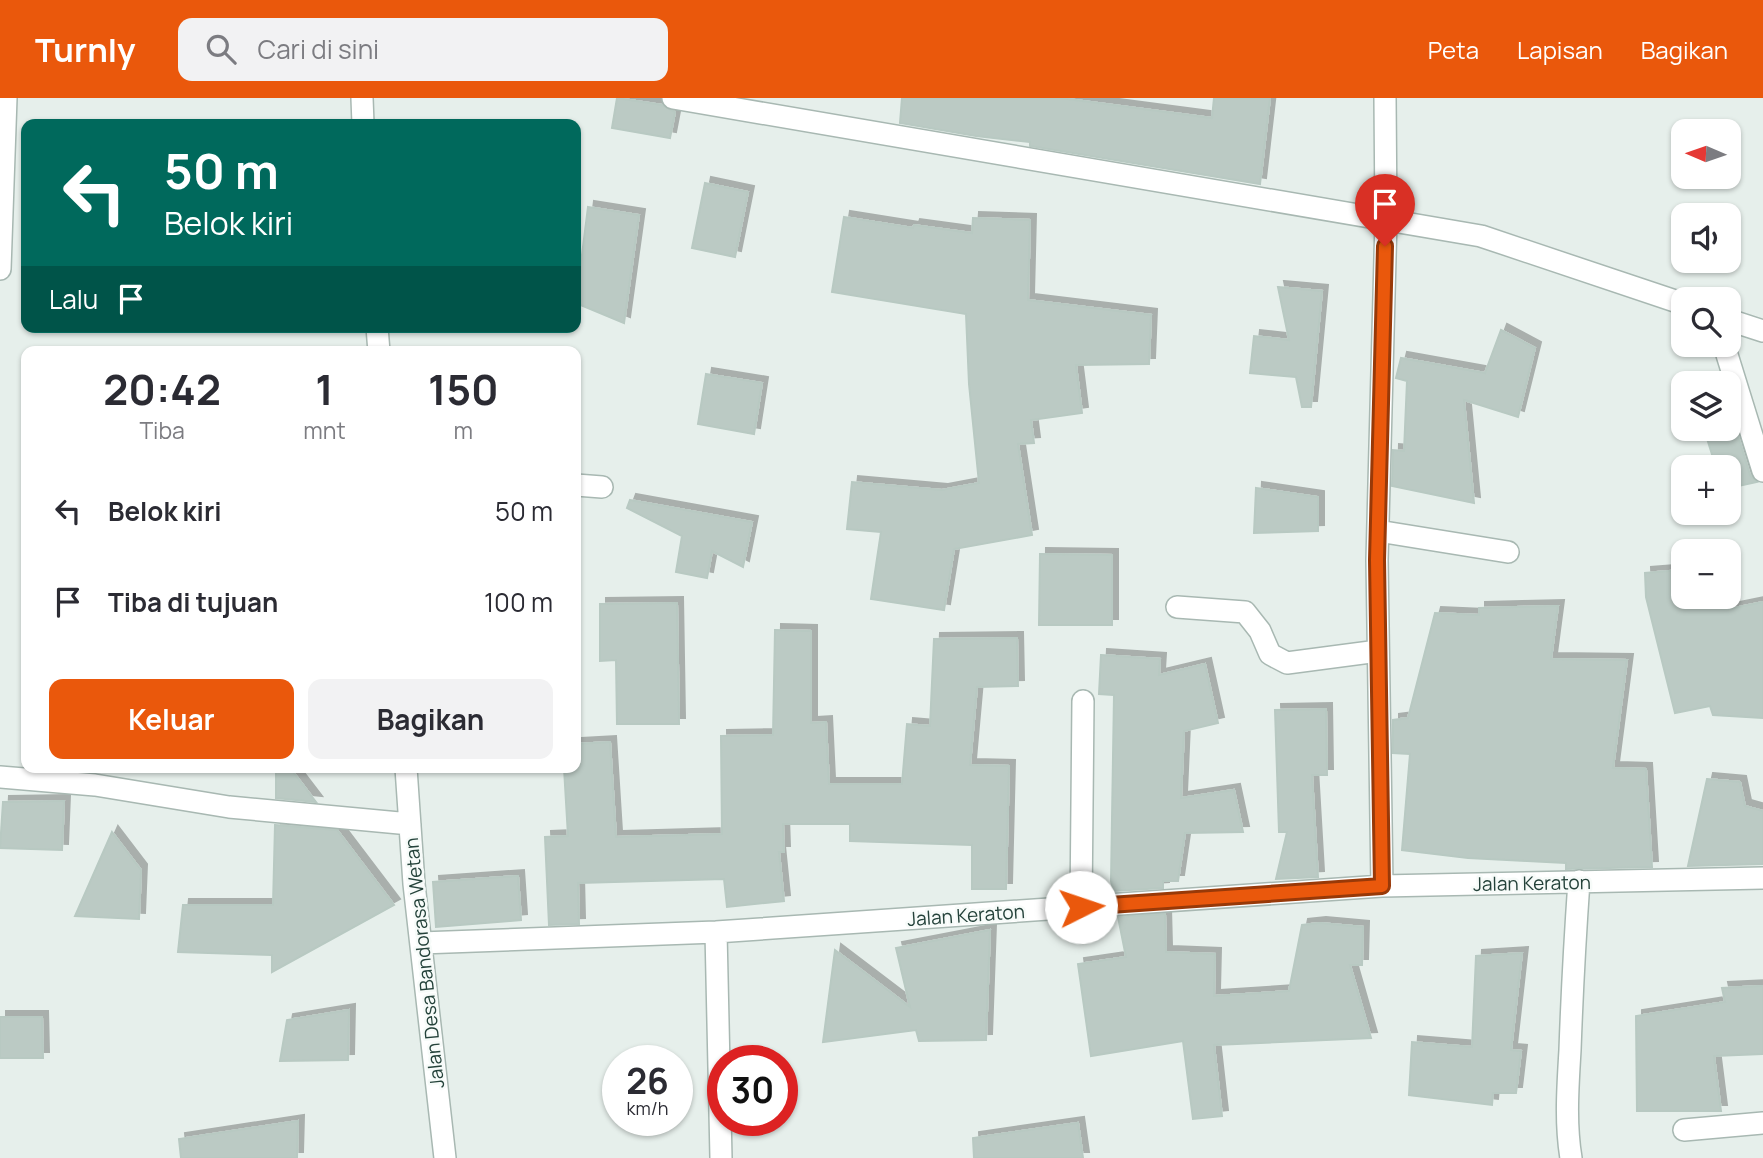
<!DOCTYPE html>
<html lang="id">
<head>
<meta charset="utf-8">
<style>
  body { margin:0; font-family:Manrope,sans-serif; background:#f2f2f3; color:#2b2b33; height:100vh; display:flex; flex-direction:column; font-size:26px; white-space:nowrap }
  * { box-sizing:border-box; margin:0 }
  p { font-size:23px; color:#7c7c81 }
  .icon { flex:none; width:38px; height:38px; fill:none; stroke:currentColor; stroke-width:2; stroke-linecap:round; stroke-linejoin:round }
  .map { position:relative; flex:1; overflow:hidden }
  .drawer { position:absolute; left:21px; top:248px; width:560px; height:427px; display:flex; flex-direction:column; background:#fff; border-radius:14px; box-shadow:0 2px 5px #0004 }
  .drawer>* { flex:none }
  .guide { position:absolute; left:21px; top:21px; width:560px; height:214px; border-radius:14px; box-shadow:0 2px 5px #0004; background:#00695c; color:#fff; overflow:hidden }
  .needle { width:46px; rotate:272deg }
  .controls { position:absolute; left:1671px; top:21px; display:grid; gap:14px }
  .controls a { display:grid; place-items:center; width:70px; height:70px; border-radius:14px; background:#fff; box-shadow:0 2px 5px #0004; font-size:35px }
  .speed { position:absolute; left:602px; top:947px; display:flex; gap:14px; font-size:35px; font-weight:700; text-align:center }
  .speed>* { display:grid; place-content:center; width:91px; height:91px; border-radius:50%; background:#fff; box-shadow:0 2px 5px #0004; line-height:1 }
  .speed small { font-size:18px; font-weight:400 }
  .speed .limit { border:10px solid #d22; background:#fff; color:#111 }
  .pin { position:absolute; display:grid; place-items:center; width:60px; height:60px; color:#fff; margin:-72px -30px; border-radius:50% 50% 50% 0; rotate:-45deg; box-shadow:0 0 7px #0007 }
  .pin .icon { rotate:45deg }
  .me { position:absolute; width:77px; margin:-38px; rotate:86deg; stroke-linejoin:round; filter:drop-shadow(0 0 5px #0008) }
  .turn { display:flex; align-items:center; gap:24px; height:147px; padding:0 28px; font-size:32px }
  .turn .icon { width:91px; height:91px; stroke-width:2.5 }
  .turn b { display:block; font-size:49px; line-height:60px }
  .then { display:flex; align-items:center; height:66px; padding:0 28px; background:#0003; gap:14px; font-size:26px }
  .eta { display:flex; justify-content:space-evenly; align-items:center; height:119px; text-align:center }
  .eta b { font-size:42px; font-weight:700; line-height:49px }
  .button { display:flex; gap:14px; margin-top:auto; padding:14px 28px }
  .button a { flex:1; height:80px; border-radius:14px; background:#ea580c; color:#fff; font-size:28px; font-weight:700; line-height:80px; text-align:center }
  .button a+a { background:#f2f2f3; color:#2b2b33 }
  ul { padding:0; list-style:none }
  li { display:flex; align-items:center; gap:21px; height:91px; padding:0 28px }
  li div { flex:1 }
  li b { display:block; font-size:26px }
  li em { font-style:normal }
  header { display:flex; align-items:center; gap:42px; box-sizing:border-box; height:98px; padding:0 35px; background:#ea580c; color:#fff }
  header strong { font-size:33px }
  nav { display:flex; gap:38px; margin-inline-start:auto; font-size:24px }
  .search { width:490px; height:63px; background:#f2f2f3; display:flex; align-items:center; gap:18px; box-sizing:border-box; padding:0 24px; border-radius:14px; color:#7c7c81; font-size:26px }
  .map>svg:first-child { display:block }
  .building { fill:#bbcac4; stroke:#b8c9c2; stroke-width:2; filter:url(#shadow) }
  .lines { fill:none; stroke-linecap:round; stroke-linejoin:round }
  .street-casing { stroke:#a8b8b2; stroke-width:24 }
  .street { stroke:#fff; stroke-width:21 }
  .route-casing { stroke:#983908; stroke-width:18 }
  .route { stroke:#ea580c; stroke-width:12 }
  .labels { text-anchor:middle; stroke-width:5; stroke-linejoin:round; paint-order:stroke }
  .street-label { font-size:19px; fill:#24423a; stroke:#f7fbf9 }
</style>
</head>
<body>
<header>
<strong>Turnly</strong>
<div class="search"><svg class="icon" aria-label="search" viewBox="0 0 24 24"><circle cx="10" cy="10" r="6"/><path d="M15 15l6 6"/></svg>Cari di sini</div>
<nav><a>Peta</a><a>Lapisan</a><a>Bagikan</a></nav>
</header>
<div class="map">
<svg width="1763" height="1060" viewBox="0 0 1763 1060">
  <defs>
    <filter id="shadow"><feDropShadow dx="6" dy="-6" stdDeviation="0" flood-color="#0004"/></filter>
  </defs>
  <rect width="100%" height="100%" fill="#e6efeb"/>
  <!-- building -->
  <path class="building" d="M617 0 662 7 675 14 670 40 612 30Z
    M902 0H1060L1212 20 1214 0H1270L1260 86 1030 48V44L976 38 900 25Z
    M705 85 748 94 735 159 692 150Z
    M588 109 639 117 624 225 576 205Z
    M844 119 913 130 914 127 972 135 973 120 1030 122 1028 202 1151 217 1149 266 1076 267 1082 315 1031 322 1034 345 1018 346 1032 437 954 451 944 512 871 501 881 434 847 431 852 384 942 392 979 385 969 286 966 216 832 194Z
    M1278 189 1322 193 1311 309H1302L1296 279 1250 275 1254 238 1289 242Z
    M1501 232 1535 250 1518 319 1464 302 1474 405 1392 388 1393 352 1404 353 1407 283 1396 280 1401 260 1485 275Z
    M706 276 762 285 754 336 698 326Z
    M1704 331H1736L1750 377 1757 384 1729 390V369H1716Z
    M1256 390 1318 399V433L1254 435Z
    M630 402 752 424 743 469 712 453 707 480 676 474 682 438 627 410Z
    M1040 456 1112 457V527H1039Z
    M1681 472 1684 499H1728L1729 511 1763 504V620L1713 617 1710 608 1675 615 1646 499 1645 475Z
    M677 505 679 626H617L616 562 600 563V506Z
    M1558 508 1551 561 1627 562 1613 670 1646 671 1652 769 1566 771V765L1468 760 1402 752 1410 656 1393 655V622L1408 620 1435 515 1479 517V510Z
    M775 532 811 533V625L826 624 829 686H902L907 626 930 628 934 541 1017 540 1018 588 977 589 970 667 1009 668 1006 791H972V747L850 743V726H783L784 754H779L784 803 727 809 724 781 578 785 579 826 549 827 545 739 568 738 564 670H576V646L610 644 616 739 722 736 721 638 773 637Z
    M1101 557 1160 561 1159 577 1205 566 1218 625 1184 633 1181 700 1234 692 1243 734 1185 735 1178 783H1163V790L1113 793 1111 783 1114 597 1099 596Z
    M1326 611 1327 677H1312L1318 779 1276 781 1287 734H1279L1275 612Z
    M276 670H290L316 704 276 700Z
    M1707 681 1740 684 1745 708 1763 713V766L1688 768Z
    M64 703 62 752 0 750 3 704Z
    M275 727 337 732 394 807 272 874V857L178 854 183 807H273Z
    M112 734 141 772 139 821 75 818Z
    M518 778 521 822 436 829 433 784Z
    M1165 816 1166 854 1215 856 1214 898 1289 893 1302 827 1320 825 1363 829 1362 867H1350L1371 940 1214 947 1222 1018 1193 1021 1183 943 1091 958 1078 866 1126 859 1118 819Z
    M990 832 986 942 919 943 916 932 823 944 835 852 910 909 896 850Z
    M1522 855 1511 952 1521 953 1516 995H1493L1492 1007 1409 997 1412 944 1472 949 1476 858Z
    M1763 888V956L1714 958 1721 1013H1637L1636 918 1725 904 1722 890Z
    M349 912 348 962 280 963 287 922Z
    M0 919H42L43 960H0Z
    M298 1023 297 1060H181L179 1041Z
    M1078 1025 1083 1060H974L973 1040Z"/>
  <g class="lines">
    <defs>
      <path id="street" d="M362 0 363 26
        M673 0 1481 138 1684 206
        M0 171 6 0
        M1729 222 1763 233
        M377 229 379 254
        M1724 247 1763 373
        M576 387 602 389
        M1378 433 1508 454
        M1177 509 1245 514 1260 533 1270 556 1287 565 1378 553
        M406 670 414 786 445 1060
        M0 679 95 687 229 709 410 726
        M1382 788 1377 462 1386 122 1385 0
        M1081 809 1083 603
        M716 834 721 1060
        M421 845 716 834 1382 788 1763 780
        M1684 1032 1763 1025
        M1571 1060C1565 1024 1568 987 1570 952 1572 895 1575 840 1579 783"/>
    </defs>
    <!-- street casing -->
    <use href="#street" class="street-casing"/>
    <!-- street -->
    <use href="#street" class="street"/>
  </g>
  <g class="lines">
    <defs>
      <path id="route" d="M1081 809 1382 788 1377 462 1385 148"/>
    </defs>
    <!-- route casing -->
    <use href="#route" class="route-casing"/>
    <!-- route -->
    <use href="#route" class="route"/>
  </g>
  <g class="labels">
    <!-- street labels -->
    <g class="street-label">
      <text transform="translate(1532 785) rotate(-1)" y="7">Jalan Keraton</text>
      <text transform="translate(966 817) rotate(-4)" y="7">Jalan Keraton</text>
      <text transform="translate(424 865) rotate(-96)" y="7">Jalan Desa Bandorasa Wetan</text>
    </g>
  </g>
</svg>
<div class="controls">
<a><svg class="needle" viewBox="-14 -14 28 28"><path d="M0-13l5 13h-10z" fill="#e53935"/><path d="M0 13l5-13h-10z" fill="#7c7c81"/></svg></a>
<a><svg class="icon" aria-label="sound" viewBox="0 0 24 24"><path d="M4 9h4l5-4v14l-5-4H4zM17 9q2 3 0 6"/></svg></a>
<a><svg class="icon" aria-label="search" viewBox="0 0 24 24"><circle cx="10" cy="10" r="6"/><path d="M15 15l6 6"/></svg></a>
<a><svg class="icon" aria-label="layers" viewBox="0 0 24 24"><path d="M12 4l9 5-9 5-9-5zM3 14l9 5 9-5"/></svg></a>
<a>+</a>
<a>−</a>
</div>
<div class="speed"><div>26<small>km/h</small></div><div class="limit">30</div></div>
<div class="pin" style="left:1385px;top:148px;background:#d93025"><svg class="icon" aria-label="arrive" viewBox="0 0 24 24"><path d="M6 21V4h12l-3 4 3 4H6"/></svg></div>
<svg class="me" style="left:1081px;top:809px" viewBox="-20 -20 40 40"><circle r="19" fill="#fff"/><path d="M0-13L10 11 0 6-10 11z" fill="#ea580c"/></svg>
<div class="guide">
<div class="turn"><svg class="icon" aria-label="left" viewBox="0 0 24 24"><path d="M17 20v-9H6M10 6l-5 5 5 5"/></svg><div><b>50 m</b>Belok kiri</div></div>
<div class="then">Lalu<svg class="icon" aria-label="arrive" viewBox="0 0 24 24"><path d="M6 21V4h12l-3 4 3 4H6"/></svg></div>
</div>
<section class="drawer">
<div class="eta">
<div><b>20:42</b><p>Tiba</p></div>
<div><b>1</b><p>mnt</p></div>
<div><b>150</b><p>m</p></div>
</div>
<ul>
<li><svg class="icon" aria-label="left" viewBox="0 0 24 24"><path d="M17 20v-9H6M10 6l-5 5 5 5"/></svg><div><b>Belok kiri</b></div><em>50 m</em></li>
<li><svg class="icon" aria-label="arrive" viewBox="0 0 24 24"><path d="M6 21V4h12l-3 4 3 4H6"/></svg><div><b>Tiba di tujuan</b></div><em>100 m</em></li>
</ul>
<div class="button"><a>Keluar</a><a>Bagikan</a></div>
</section>
</div>
</body>
</html>
